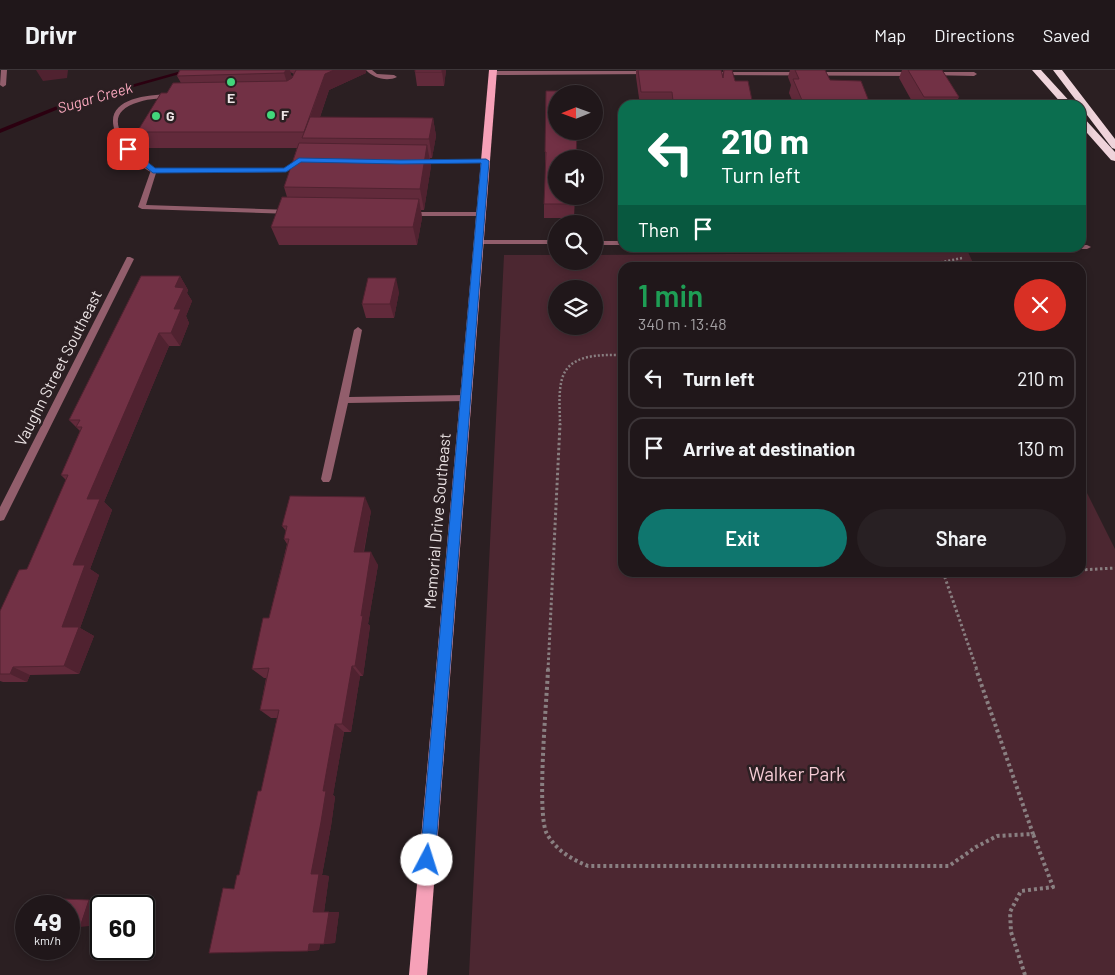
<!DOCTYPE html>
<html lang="en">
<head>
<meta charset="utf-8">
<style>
  body { margin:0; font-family:Barlow,sans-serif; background:#282023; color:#f1f3f6; height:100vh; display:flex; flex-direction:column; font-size:19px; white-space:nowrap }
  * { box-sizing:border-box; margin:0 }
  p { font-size:16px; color:#a29fa2 }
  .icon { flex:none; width:28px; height:28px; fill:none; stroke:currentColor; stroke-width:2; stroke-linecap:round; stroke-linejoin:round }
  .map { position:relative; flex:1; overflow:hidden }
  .panel { position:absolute; left:618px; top:192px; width:468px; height:315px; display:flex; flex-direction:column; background:#20171a; border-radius:15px; box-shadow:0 2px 8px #0003,0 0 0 1px #3d3639 }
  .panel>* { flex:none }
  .guide { position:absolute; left:618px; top:30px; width:468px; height:152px; border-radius:15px; box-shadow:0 2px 8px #0003,0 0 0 1px #3d3639; background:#0b6e4f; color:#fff; overflow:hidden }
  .needle { width:32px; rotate:269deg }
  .tools { position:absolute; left:548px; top:15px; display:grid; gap:10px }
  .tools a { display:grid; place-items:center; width:55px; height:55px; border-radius:50%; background:#20171a; box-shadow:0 2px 8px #0003,0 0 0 1px #3d3639; font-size:25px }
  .speed { position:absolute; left:15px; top:825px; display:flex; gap:10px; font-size:25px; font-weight:700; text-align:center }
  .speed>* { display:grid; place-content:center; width:65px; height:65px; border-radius:50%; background:#20171a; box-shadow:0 2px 8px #0003,0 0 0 1px #3d3639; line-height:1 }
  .speed small { font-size:12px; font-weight:400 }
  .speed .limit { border:2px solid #111; border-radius:8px; background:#fff; color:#111 }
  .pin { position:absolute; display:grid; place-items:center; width:42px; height:42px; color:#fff; margin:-21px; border-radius:10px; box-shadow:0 2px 8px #0006 }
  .me { position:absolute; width:55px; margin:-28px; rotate:5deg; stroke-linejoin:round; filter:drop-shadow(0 0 4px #0008) }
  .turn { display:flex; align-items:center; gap:18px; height:105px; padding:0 20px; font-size:22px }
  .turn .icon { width:65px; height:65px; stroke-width:2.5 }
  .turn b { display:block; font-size:35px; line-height:42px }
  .then { display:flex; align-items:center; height:48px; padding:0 20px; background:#0003; gap:10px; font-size:19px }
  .round { display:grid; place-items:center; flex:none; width:52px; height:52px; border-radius:26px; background:#282023 }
  .overview { display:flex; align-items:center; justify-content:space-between; height:85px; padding:0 20px }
  h1 { font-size:30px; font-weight:600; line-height:38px; color:#1e9e55 }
  .action { display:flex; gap:10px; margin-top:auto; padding:10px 20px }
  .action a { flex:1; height:58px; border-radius:30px; background:#0f766e; color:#fff; font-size:20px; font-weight:600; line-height:58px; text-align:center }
  .action a+a { background:#282023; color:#f1f3f6 }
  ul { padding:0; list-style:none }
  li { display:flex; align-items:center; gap:15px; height:62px; margin:0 10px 8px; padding:0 10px; border:2px solid #3d3639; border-radius:15px }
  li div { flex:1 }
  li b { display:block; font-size:19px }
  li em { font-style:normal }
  header { display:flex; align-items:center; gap:30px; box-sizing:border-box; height:70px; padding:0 25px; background:#20171a; border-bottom:1px solid #3d3639 }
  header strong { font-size:24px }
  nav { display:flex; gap:28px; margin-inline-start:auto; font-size:18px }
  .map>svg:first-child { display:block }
  .green { fill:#4c2731; fill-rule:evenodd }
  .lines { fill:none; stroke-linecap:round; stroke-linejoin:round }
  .stream { fill:#2b0010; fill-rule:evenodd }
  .path-far2 { stroke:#897f81; stroke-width:2.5; stroke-dasharray:2 2; stroke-linecap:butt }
  .path-far1 { stroke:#897f81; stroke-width:3; stroke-dasharray:2.5 2.5; stroke-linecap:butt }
  .path { stroke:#897f81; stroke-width:4; stroke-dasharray:3 3; stroke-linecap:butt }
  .lane { fill:#925e6c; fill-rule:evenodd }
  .street { fill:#925e6c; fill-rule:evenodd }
  .primary { fill:#f6a1b8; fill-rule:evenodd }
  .highway { fill:#efd4db; fill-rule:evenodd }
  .wall { fill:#622a3b; fill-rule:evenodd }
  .shaded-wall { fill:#502230 }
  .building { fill:#723145; stroke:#502230 }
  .route { fill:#1a73e8; stroke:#114b97 }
  .poi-dot { fill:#42d77b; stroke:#2b1f22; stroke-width:2 }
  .labels { text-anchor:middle; stroke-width:5; stroke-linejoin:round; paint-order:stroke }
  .far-poi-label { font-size:14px; font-weight:bold; fill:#ece4e5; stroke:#2b1f22; text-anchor:start }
  .far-water-label { font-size:15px; font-style:italic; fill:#faa8be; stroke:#2b1f22 }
  .street-label { font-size:16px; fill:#ece4e5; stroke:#2b1f22 }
  .near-park-label { font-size:19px; fill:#f5cbd5; stroke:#2b1f22 }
</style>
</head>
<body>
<header>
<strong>Drivr</strong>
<nav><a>Map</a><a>Directions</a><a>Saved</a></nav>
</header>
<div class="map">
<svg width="1115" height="905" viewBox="0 0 1115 905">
  <rect width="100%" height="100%" fill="#2b1f22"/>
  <!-- green -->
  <path class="green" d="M968 182 975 197 622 198V502H1080V409L1115 479V905H469L504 185H556V191H594V185ZM556 219H594V256H556Z"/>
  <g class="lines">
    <!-- stream -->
    <path class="stream" d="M185 0H194L66 36 0 63V59L62 34Z"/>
    <!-- path-far2 -->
    <path class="path-far2" d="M913 198 962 188
      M560 355C560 341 558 323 562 309 569 283 602 285 622 285"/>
    <!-- path-far1 -->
    <path class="path-far1" d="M1080 500 1115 498
      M943 502 977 600
      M944 504 992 502
      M548 600 560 354"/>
    <!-- path -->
    <path class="path" d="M548 599C547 628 536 745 547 764 556 780 571 789 588 796H949L976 777 997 766 1033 764 976 599
      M1025 905 1011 862 1010 842 1021 821 1053 817 1033 764"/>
    <!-- lane -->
    <path class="lane" d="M302 88 305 90 304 91 286 102 156 103 146 135 290 140 294 142 293 144 142 139 138 137 151 100 285 98Z
      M486 89 488 90V92L417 94 414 92 417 90Z
      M406 142H481L485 144 481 146H406Z
      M358 257 362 260 349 327 466 325 470 328 466 331 348 333 331 409 329 412H323L321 409 354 260Z"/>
    <!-- street -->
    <path class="street" d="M1 0H7L6 15 3 17 0 15Z
      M366 0H372L377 4 394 5 397 7C387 12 373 8 366 0Z
      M649 1 652 3 651 4 492 5 489 3 492 1Z
      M706 2H914L917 4 914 6 708 5 705 3Z
      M931 2H974L977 4 974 6 929 5V3Z
      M171 24 174 26 173 27C162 29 150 28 139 32 91 46 137 84 155 100L156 101 153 103C141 98 129 86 122 75 94 32 137 25 171 24Z
      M476 170H556V174H476Z
      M594 171H622V175H594Z
      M1080 175H1087L1091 177 1087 179H1077V178H1080Z
      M127 187H130L134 189 4 450 0 451V437Z"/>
    <!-- primary -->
    <path class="primary" d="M489 0H497L427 905H409Z"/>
    <!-- highway -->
    <path class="highway" d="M1032 0H1041L1073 35H1063Z
      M1053 0H1062L1115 69V79L1112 78Z
      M1080 46 1083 47 1115 82V91L1111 90 1080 55Z"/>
  </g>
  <!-- wall -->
  <path class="wall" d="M180 0H366V3L329 20 320 47 433 48 436 66 432 88H430L431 96 424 140H421L422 148 417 175H279L271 157 287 127 284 117 297 78H145L137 62 167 23 181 13 177 6ZM290 2 294 4 292 7Z
    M446 0 444 16H417L415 2Z
    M635 0H721L722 5 723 0H732L735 11 753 35H640L636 7V0Z
    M785 0H825L830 10 870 34V35H794L789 23 791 15 788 7 790 0Z
    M894 0H942L959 27 955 35H914L899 8 902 0Z
    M546 21 575 126 574 148H544V134L546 96H545V82Z
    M180 206 188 220 187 223 192 231 186 246 189 253 180 276H169L104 432 112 440 90 499 99 505 80 558 94 566 79 604 30 605 27 612H3L0 611V541L27 499 66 410 61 405 80 361 69 350Z
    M399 222 394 248H366L362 234Z
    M371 441 364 482 378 495 368 554 370 556 363 606H360L351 662H344L333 725 335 727 331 756 322 805 329 806 324 842H339L335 873 320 874 319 880 308 881 234 819 239 805 261 721 277 648H271L260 640 266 608H264L252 599 269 548 287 474 284 469 286 461 282 456Z"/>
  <!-- shaded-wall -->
  <path class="shaded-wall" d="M36 0H68L67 8 43 11Z
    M286 0H290L293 12 289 19 284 3Z
    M334 0H366V3L329 20 313 68 305 62 325 4Z
    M442 0H446L444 16 442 2Z
    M433 48 436 66 432 88 429 69Z
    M427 75 431 96 424 140 420 119Z
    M419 129 422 148 417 175 413 157Z
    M180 206 188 220 187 223 192 231 186 246 189 253 180 276 171 263 174 239 175 217Z
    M396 208 399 222 394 248 390 234Z
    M159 263 169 276 104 432 112 440 90 499 99 505 80 558 94 566 79 604 64 596 62 557 73 495 87 429Z
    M365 427 371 441 361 495 354 482Z
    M371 482 378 495 368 554 370 556 363 606 355 596 361 546Z
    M352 596 360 606 351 662 342 654Z
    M13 597 30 605 27 612 10 604Z
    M335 654 344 662 333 725 335 727 331 756 322 805 329 806 324 842H313L311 804 323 721Z
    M89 830H98L89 856 80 857Z
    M329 842H339L335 873 324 874Z
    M320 873 319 880 308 881 309 874Z"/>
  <!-- building -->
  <path class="building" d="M180 0H286L284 3 177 6Z
    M296 0H334L325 4 304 62H137L161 23H167L173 13 287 11 292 8Z
    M415 0H442V2H415Z
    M638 0H721L723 8 724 0H732L735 11H748L753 35H721V31H673L672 22H641Z
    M795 0H825L830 10 861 11 870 34 804 35 793 9H799Z
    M908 0H942L959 27H924Z
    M546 21H578V24H556V61H577L576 89H556V126H574V134H544L546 82H545Z
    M310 47 433 48 429 69 302 68Z
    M299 73 427 75 420 119 284 117Z
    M282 127 419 129 413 157H271Z
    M141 206H180L175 217 184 218 174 239H181L171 263H159L87 429H100L73 495H85L62 557H79L64 596 13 597 10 604H0V541L19 500 27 499 68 405H61L82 357H76L80 350H69Z
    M368 208H396L390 234H362Z
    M290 426 365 427 354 482H371L361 546 363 545 355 596H352L342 654H335L323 721H326L321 752 311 804H319L313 842H329L324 874H309L308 881 209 883 223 818 234 819 237 805H239L258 721H261L279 640H260L269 598 252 599 263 548H269L289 469H284L287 456H282Z
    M64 829 89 830 80 857 69 856V836H62Z"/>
  <!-- route -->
  <path class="route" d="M125 78H130L155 98H284L299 88 401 90 486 89 489 91 435 790 432 795 427 797 422 795 420 790 481 93 401 94 301 92 286 102 153 103 125 81Z"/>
  <!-- markers -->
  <g class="poi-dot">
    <circle cx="231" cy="12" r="5"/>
    <circle cx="271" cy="45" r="5"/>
    <circle cx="156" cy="46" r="5"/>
  </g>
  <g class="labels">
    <!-- far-poi labels -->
    <g class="far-poi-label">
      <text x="231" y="33" text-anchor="middle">E</text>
      <text x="281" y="50">F</text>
      <text x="166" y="51">G</text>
    </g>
    <!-- far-water labels -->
    <g class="far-water-label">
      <text transform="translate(95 28) rotate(-16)" y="5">Sugar Creek</text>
    </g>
    <!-- street labels -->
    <g class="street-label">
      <text transform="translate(58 298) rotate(-63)" y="6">Vaughn Street Southeast</text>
      <text transform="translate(437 451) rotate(-85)" y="6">Memorial Drive Southeast</text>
    </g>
    <!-- near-park labels -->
    <g class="near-park-label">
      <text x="797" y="711">Walker Park</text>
    </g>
  </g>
</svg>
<div class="tools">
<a><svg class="needle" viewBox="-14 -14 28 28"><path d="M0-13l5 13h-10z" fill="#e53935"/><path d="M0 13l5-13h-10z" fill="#a29fa2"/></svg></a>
<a><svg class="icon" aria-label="sound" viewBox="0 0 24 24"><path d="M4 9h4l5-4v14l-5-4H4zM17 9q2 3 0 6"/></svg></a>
<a><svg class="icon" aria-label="search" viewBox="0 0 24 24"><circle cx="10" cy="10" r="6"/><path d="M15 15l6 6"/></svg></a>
<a><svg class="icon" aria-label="layers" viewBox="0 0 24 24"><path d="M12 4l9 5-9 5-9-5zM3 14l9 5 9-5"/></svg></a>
</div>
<div class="speed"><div>49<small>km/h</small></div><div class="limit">60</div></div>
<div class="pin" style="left:128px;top:79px;background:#d93025"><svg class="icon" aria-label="arrive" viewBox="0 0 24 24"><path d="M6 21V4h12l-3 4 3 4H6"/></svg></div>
<svg class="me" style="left:427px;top:790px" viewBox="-20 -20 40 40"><circle r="19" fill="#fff"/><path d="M0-13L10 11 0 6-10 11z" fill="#1a73e8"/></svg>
<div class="guide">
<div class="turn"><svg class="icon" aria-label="left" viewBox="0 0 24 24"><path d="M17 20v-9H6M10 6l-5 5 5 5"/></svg><div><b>210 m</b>Turn left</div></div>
<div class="then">Then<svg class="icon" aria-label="arrive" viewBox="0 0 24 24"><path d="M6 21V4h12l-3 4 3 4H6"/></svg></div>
</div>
<section class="panel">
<div class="overview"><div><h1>1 min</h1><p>340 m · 13:48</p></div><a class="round" style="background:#d93025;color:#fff"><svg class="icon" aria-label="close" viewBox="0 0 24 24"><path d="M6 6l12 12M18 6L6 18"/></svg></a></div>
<ul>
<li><svg class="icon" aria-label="left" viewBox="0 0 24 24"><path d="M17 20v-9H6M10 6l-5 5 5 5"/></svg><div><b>Turn left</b></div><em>210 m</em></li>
<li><svg class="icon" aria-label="arrive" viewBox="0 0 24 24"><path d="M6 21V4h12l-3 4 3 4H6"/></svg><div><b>Arrive at destination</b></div><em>130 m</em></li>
</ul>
<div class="action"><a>Exit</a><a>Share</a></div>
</section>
</div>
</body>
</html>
